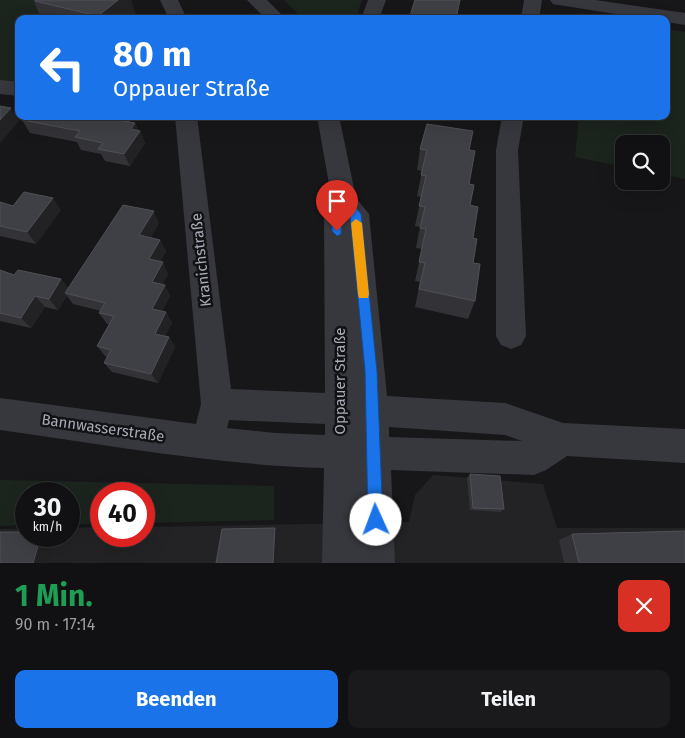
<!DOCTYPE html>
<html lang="de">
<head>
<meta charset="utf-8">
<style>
  body { margin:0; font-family:"Fira Sans",sans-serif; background:#1a1a1c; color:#f1f3f6; height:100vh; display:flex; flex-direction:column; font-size:19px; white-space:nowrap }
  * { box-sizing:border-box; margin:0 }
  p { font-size:16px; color:#9c9da0 }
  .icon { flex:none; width:28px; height:28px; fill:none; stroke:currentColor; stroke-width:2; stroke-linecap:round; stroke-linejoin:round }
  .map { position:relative; height:563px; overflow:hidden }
  .details { display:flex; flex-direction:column; background:#111113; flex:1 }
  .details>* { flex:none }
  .hud { position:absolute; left:15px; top:15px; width:655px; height:105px; border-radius:10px; box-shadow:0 5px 20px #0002,0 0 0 1px #303133; background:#1a73e8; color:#fff; overflow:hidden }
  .fabs { position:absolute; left:615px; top:135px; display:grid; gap:10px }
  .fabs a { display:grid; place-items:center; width:55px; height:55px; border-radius:10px; background:#111113; box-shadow:0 5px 20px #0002,0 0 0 1px #303133; font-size:25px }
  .speed { position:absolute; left:15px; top:482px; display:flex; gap:10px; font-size:25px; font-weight:700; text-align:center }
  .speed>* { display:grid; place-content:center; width:65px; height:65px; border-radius:50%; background:#111113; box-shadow:0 5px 20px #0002,0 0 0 1px #303133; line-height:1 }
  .speed small { font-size:12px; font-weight:400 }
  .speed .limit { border:8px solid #d22; background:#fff; color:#111 }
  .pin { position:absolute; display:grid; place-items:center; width:42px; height:42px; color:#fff; margin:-51px -21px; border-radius:50% 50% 50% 0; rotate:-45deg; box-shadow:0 0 5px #0007 }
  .pin .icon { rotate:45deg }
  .me { position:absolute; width:55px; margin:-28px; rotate:358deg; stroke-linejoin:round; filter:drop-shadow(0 0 4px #0008) }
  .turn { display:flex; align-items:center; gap:18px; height:105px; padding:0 15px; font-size:22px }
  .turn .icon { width:65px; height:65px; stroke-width:2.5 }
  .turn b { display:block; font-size:35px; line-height:42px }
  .round { display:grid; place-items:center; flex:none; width:52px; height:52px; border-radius:10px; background:#1a1a1c }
  .head { display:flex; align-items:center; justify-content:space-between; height:85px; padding:0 15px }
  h1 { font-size:30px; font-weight:700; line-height:38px; color:#1e9e55 }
  .button { display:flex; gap:10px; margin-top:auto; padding:10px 15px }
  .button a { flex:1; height:58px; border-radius:10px; background:#1a73e8; color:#fff; font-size:20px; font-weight:700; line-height:58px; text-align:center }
  .button a+a { background:#1a1a1c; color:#f1f3f6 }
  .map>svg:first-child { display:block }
  .built { fill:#232326 }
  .green { fill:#1c241e }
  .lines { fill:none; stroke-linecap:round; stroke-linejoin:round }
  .minor { fill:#37383e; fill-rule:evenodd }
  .wall { fill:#333337 }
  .shaded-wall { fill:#222225 }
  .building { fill:#3f4045; stroke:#505157 }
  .route { fill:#1a73e8; stroke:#114b97 }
  .slow { fill:#f59e0b }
  .labels { text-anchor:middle; stroke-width:5; stroke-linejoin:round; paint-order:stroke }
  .street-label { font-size:15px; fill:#a8acb9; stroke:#121214 }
</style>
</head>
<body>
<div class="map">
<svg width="685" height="563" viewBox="0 0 685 563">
  <rect width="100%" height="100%" fill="#171719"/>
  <!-- built -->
  <path class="built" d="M433 475 543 484 557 528H685V563H0V529H26V536H69V528L101 527V536H144V527L409 522 415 495Z"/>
  <!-- green -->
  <path class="green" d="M0 0H42L53 19H19V83L0 81Z
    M284 0H362L356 19H303Z
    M666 29 685 32V179L661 174V144H624V167L575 157 579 116H666Z
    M0 480 274 486V520L144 523V494H101V524H69V494H26V525L0 526Z"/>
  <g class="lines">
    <!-- minor -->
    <path class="minor" d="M160 0H178L187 19H169Z
      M247 0H267L286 19H266Z
      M368 0H386L379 19H361Z
      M524 0H542L539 19H521Z
      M550 0H595L685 13V25L666 22V19H647L559 5 553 4Z
      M0 80 19 82V96L0 94Z
      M175 116H197L231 389 325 393 324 214 332 201 317 116H339L356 198 369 214 387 396 505 403 563 423 685 429V463L567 456 546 470 534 475 391 470 395 563H322L324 468C216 465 107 445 0 430V398L196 424 201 404ZM229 420 325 424V435L276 433 227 428ZM389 427 505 435 522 441 389 437Z
      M502 116H524L518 150 526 336 521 345 511 349 501 345 496 336V150Z"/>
  </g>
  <!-- wall -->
  <path class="wall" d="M33 0H131L137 19H43L42 16 40 15Z
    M26 116H112L114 119 135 123 138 130 140 131 145 143 130 166 105 161 101 154 81 150 77 142 30 133 22 120Z
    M420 149 469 150V184L473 238 475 301 468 319 415 307 420 282 415 281 422 249 416 248 420 227 415 226 421 197 417 196 422 171 417 170Z
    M0 202 13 206 61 210 36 244 0 236Z
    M159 223 151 237 160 240 166 251 160 262 168 274 162 284 165 285 170 296 162 311 166 312 172 323 165 336 169 337 175 347 158 383 112 372 104 363 107 357 105 356 97 346 109 324H107L99 313 101 311 73 304 67 296 58 310 45 307 31 328 0 321V270L14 275 61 279 68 288Z
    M470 474 504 509 500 512 470 510 467 478Z
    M572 534 685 563H564L559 540Z"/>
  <!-- shaded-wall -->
  <path class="shaded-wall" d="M118 0H131L137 19H99L98 16Z
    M11 108 19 121 0 143V120Z
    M135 123 138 132 140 131 145 143 130 166 124 154 131 129Z
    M53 198 61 210 36 244 27 232Z
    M154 211 159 223 145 247 139 235Z
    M160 240 166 251 155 271 149 259Z
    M163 262 168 274 158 293 152 282Z
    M61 279 70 291 65 293 67 296 58 310 49 299Z
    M165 285 170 296 158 320 152 309Z
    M35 296 45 307 31 328 21 318Z
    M166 312 172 323 161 344 155 334Z
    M169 337 175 347 158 383 151 374Z
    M275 528 278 533 277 563H273Z
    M41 536H54L47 563H33Z"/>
  <!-- building -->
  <path class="building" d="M36 0H118L98 16 35 1Z
    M415 0H460L456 19H409Z
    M0 106 11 108 0 120Z
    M26 116H110L108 118 135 123 131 129 140 131 124 154 98 149 103 143 75 137 80 131 22 120Z
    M427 124 473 131 469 150 475 151 469 184 474 185 470 205 478 207 473 238 477 239 473 263 480 264 475 301 419 289 425 263 419 262 426 229 420 228 425 207 419 206 426 176 421 175 427 150 420 149Z
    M24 192 53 198 27 232 0 226V202L13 206Z
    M123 205 154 211 139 235 160 240 149 259 163 262 152 282 165 285 152 309 166 312 155 334 169 337 151 374 104 363 111 350 97 346 114 316 99 313 105 303 65 293Z
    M0 270 14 275 18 270 61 279 49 299 35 296 21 318 0 313Z
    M470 474 500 476 504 509 473 508Z
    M275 528 273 563H216L222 529Z
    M685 531V563H579L572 534Z
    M0 532H26V536H41L33 563H0Z"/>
  <!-- route -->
  <path class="route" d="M344 197 348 198 361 214 377 371 383 520 381 525 376 528 371 525 368 520 365 371 350 215 345 208 342 214 341 234 337 236 332 231V214L341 198Z"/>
  <!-- slow -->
  <path class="slow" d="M356 219 362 223 369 294 368 298H359L358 294 351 223Z"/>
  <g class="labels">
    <!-- street labels -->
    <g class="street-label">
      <text transform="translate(201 260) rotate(-96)" y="5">Kranichstraße</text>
      <text transform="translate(340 381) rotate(-90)" y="5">Oppauer Straße</text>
      <text transform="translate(103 428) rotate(8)" y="5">Bannwasserstraße</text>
    </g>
  </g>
</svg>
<div class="fabs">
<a><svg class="icon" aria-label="search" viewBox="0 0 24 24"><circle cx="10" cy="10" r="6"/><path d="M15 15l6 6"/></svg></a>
</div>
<div class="speed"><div>30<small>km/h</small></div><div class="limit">40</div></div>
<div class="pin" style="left:337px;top:231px;background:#d93025"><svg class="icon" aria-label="arrive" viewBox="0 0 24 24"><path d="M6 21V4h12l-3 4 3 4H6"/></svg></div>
<svg class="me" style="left:376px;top:520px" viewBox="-20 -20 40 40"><circle r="19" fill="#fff"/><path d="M0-13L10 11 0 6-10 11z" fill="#1a73e8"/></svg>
<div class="hud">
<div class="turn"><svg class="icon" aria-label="left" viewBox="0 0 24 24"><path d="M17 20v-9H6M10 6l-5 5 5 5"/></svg><div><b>80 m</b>Oppauer Straße</div></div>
</div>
</div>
<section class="details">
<div class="head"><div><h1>1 Min.</h1><p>90 m · 17:14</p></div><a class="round" style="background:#d93025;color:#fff"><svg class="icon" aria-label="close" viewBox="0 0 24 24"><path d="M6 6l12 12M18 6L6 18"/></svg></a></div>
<div class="button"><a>Beenden</a><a>Teilen</a></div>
</section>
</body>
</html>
